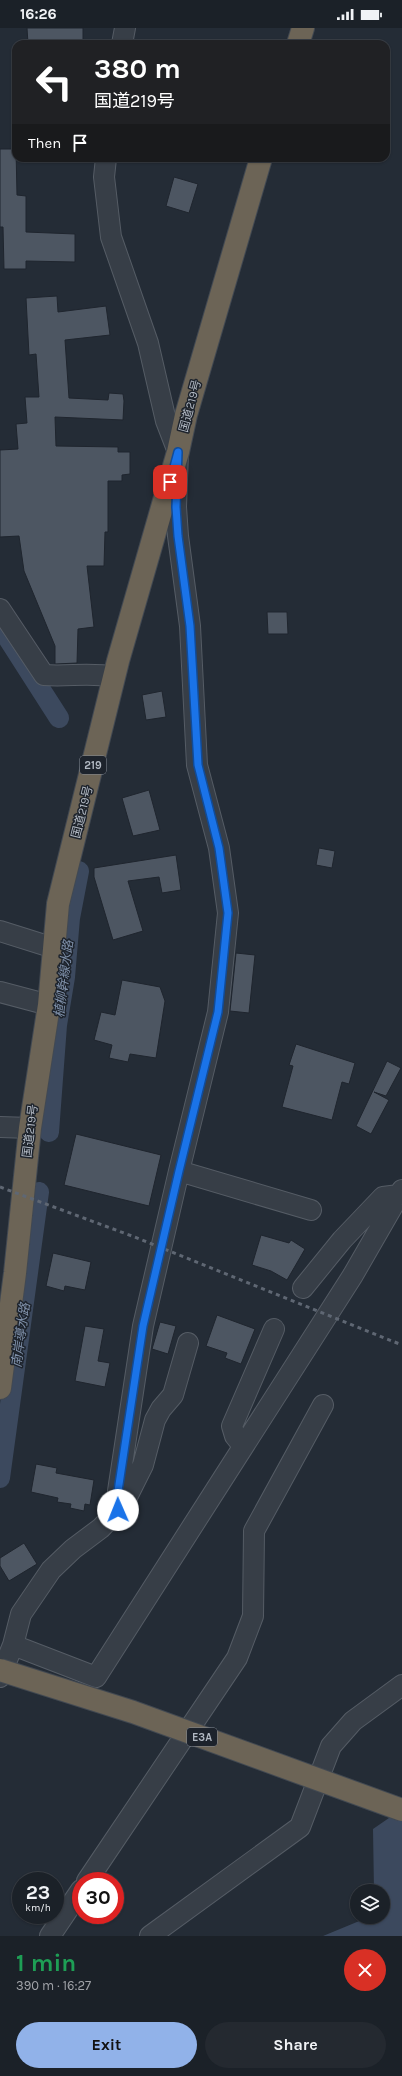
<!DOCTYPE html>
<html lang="en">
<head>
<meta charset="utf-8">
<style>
  body { margin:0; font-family:Karla,"Noto Sans JP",sans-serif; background:#242930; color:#f1f3f6; height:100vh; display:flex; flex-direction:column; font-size:15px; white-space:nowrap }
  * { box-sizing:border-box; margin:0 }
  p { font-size:13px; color:#a0a3a8 }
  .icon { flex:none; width:22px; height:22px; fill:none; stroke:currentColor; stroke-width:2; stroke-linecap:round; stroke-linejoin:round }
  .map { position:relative; height:1908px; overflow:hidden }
  .details { display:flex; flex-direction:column; background:#1b2128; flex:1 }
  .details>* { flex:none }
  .guide { position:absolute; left:12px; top:12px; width:378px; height:122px; border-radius:12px; box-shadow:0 1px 3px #0004,0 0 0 1px #393e45; background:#202124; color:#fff; overflow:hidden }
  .fabs { position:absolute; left:350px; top:1856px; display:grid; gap:8px }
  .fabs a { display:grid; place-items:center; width:40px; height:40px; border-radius:50%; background:#1b2128; box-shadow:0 1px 3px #0004,0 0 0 1px #393e45; font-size:20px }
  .speed { position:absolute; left:12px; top:1844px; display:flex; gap:8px; font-size:20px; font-weight:700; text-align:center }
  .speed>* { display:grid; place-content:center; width:52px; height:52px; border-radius:50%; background:#1b2128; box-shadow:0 1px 3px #0004,0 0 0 1px #393e45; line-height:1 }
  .speed small { font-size:10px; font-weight:400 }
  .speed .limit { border:6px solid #d22; background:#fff; color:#111 }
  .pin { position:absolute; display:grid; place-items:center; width:34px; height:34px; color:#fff; margin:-17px; border-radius:8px; box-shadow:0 2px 6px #0006 }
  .me { position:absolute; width:44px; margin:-22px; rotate:359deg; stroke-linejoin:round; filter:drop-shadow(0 0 3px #0008) }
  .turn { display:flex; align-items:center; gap:14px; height:84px; padding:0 16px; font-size:18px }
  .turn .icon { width:52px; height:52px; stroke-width:2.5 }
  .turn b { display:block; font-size:28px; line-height:34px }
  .then { display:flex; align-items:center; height:38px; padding:0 16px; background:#0003; gap:8px; font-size:15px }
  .round { display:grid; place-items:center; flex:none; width:42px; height:42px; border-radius:21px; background:#242930 }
  .overview { display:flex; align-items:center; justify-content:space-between; height:68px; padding:0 16px }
  h1 { font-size:24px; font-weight:700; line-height:30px; color:#1e9e55 }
  .cta { display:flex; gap:8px; margin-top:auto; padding:8px 16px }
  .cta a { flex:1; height:46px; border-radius:24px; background:#91b2e9; color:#111; font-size:16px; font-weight:700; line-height:46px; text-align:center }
  .cta a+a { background:#242930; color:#f1f3f6 }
  .status { display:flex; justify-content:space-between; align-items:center; height:28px; padding:0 20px; background:#1b2128; direction:ltr }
  .status svg { height:11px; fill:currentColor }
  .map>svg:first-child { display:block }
  .water { fill:#3c495e }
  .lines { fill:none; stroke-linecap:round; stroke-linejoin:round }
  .canal { stroke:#3c495e; stroke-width:20 }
  .building { fill:#4d5662; stroke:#1f252e }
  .street-casing { stroke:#555c65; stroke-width:22 }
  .highway-casing { stroke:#424952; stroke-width:24 }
  .street { stroke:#373e47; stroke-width:20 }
  .highway { stroke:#6c6456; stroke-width:22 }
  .rail { stroke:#5f6773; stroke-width:3; stroke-dasharray:4 4; stroke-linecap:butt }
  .highway-bridge-casing { stroke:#424952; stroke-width:24; stroke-linecap:butt }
  .highway-bridge { stroke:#6c6456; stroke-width:22 }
  .route-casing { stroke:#114b97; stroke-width:10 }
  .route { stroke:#1a73e8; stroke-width:7 }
  .labels { text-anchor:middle; stroke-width:3; stroke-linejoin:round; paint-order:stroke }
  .shield { fill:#1d232c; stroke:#858c96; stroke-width:1 }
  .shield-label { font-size:11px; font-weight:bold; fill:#b2b9c3 }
  .street-label { font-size:12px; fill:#b2b9c3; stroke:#1d232c }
  .water-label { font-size:13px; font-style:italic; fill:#7e8fa8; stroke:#1d232c }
</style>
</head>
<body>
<div class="status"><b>16:26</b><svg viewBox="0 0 49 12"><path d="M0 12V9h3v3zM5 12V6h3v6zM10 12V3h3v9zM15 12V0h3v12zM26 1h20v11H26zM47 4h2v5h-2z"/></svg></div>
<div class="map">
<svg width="402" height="1908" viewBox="0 0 402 1908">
  <rect width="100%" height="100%" fill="#242c36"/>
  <!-- water -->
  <path class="water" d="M402 1781V1908H323L369 1889H383V1863H374L373 1801Z"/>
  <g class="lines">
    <!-- canal -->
    <path class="canal" d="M0 598 59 690
      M49 1104 57 997 65 949 70 890 79 843
      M0 1450 39 1164"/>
  </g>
  <!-- building -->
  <path class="building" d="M27 0H83V12L28 16Z
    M0 121H16L17 167 26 168V204L75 206V234L26 233V241H4L3 199H0Z
    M174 149 198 156 189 185 166 178Z
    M57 268 58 284 106 278 110 307 65 312 69 370 108 372 109 365 123 366 124 373 123 392 55 389 56 418 118 419V424H130V446L122 447V453H108V504H105L104 538H87L94 599 78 601 77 635 55 636V618L24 543 19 508 0 509V422L18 421 16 396 27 395 25 369H39L36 326 29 327 26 270Z
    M267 584H287L288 606H268Z
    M162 663 166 689 146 692 142 667Z
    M149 762 160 802 133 808 122 770Z
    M319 820 335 823 332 840 316 837Z
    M176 827 181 862 162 865 159 849 128 853 143 903 113 912 94 849V840Z
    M236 925 255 927 249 985 230 983Z
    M122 952 160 959 165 973 156 1030 130 1026 128 1034 109 1030 112 1017 94 1012 101 984 115 987Z
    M296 1016 355 1035 349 1056 342 1054 332 1092 282 1079 293 1038 289 1037Z
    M387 1033 401 1040 386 1068 374 1064 389 1072 371 1106 356 1098Z
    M76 1106 161 1127 149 1178 64 1157Z
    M261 1207 289 1215 291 1212 305 1221 287 1252 271 1243 252 1237Z
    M53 1225 91 1234 85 1262 65 1258 64 1263 46 1258Z
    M217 1287 255 1301 241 1336 225 1330 227 1325 206 1318Z
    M160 1294 176 1298 168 1326 152 1321Z
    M85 1298 104 1301 98 1333 110 1335 105 1359 75 1353Z
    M36 1436 57 1440 56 1445 94 1452 90 1477 85 1476 84 1483 70 1480 71 1476 57 1474 58 1470 31 1464Z
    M24 1515 37 1536 9 1553 0 1538V1530Z"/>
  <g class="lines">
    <defs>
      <path id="street" d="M122 16 125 0
        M106 130 104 149 111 209 148 315 166 393 178 424 176 479 178 508 190 598 197 737 219 820 228 885 218 984 179 1143 143 1298 118 1463V1482
        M0 581 44 647C68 649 91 644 114 649
        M0 903 54 920
        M0 964 49 977
        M0 1099 30 1100
        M179 1143 311 1182
        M303 1260 342 1212 383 1169 399 1167
        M243 1418 235 1408 232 1398 274 1301
        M13 1617 96 1649 353 1247 402 1162
        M0 1649 13 1617 21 1586 51 1542 73 1521 101 1500 118 1482 127 1469 143 1437 155 1392 161 1381 173 1367 188 1315
        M87 1853 237 1630 253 1588 254 1503 323 1377
        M50 1908 81 1862
        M150 1908 300 1799 331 1718 353 1693 402 1657"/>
      <path id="highway" d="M298 16 303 0
        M0 1360 15 1245 30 1100 49 977 58 876 118 633 178 424 186 387 261 130"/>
    </defs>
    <!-- street casing -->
    <use href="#street" class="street-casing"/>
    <!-- highway casing -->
    <use href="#highway" class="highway-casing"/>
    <!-- street -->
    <use href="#street" class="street"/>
    <!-- highway -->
    <use href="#highway" class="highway"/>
    <!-- rail -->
    <path class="rail" d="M0 1159 132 1208 402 1317"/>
    <defs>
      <path id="highway-bridge" d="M0 1642 133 1684 402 1782"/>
    </defs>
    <!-- highway-bridge casing -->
    <use href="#highway-bridge" class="highway-bridge-casing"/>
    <!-- highway-bridge -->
    <use href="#highway-bridge" class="highway-bridge"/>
  </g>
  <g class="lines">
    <defs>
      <path id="route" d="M118 1482V1463L143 1298 179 1143 218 984 228 885 219 820 198 737 190 598 178 508 176 479 178 424 170 454"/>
    </defs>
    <!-- route casing -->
    <use href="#route" class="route-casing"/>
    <!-- route -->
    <use href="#route" class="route"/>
  </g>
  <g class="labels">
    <!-- shield labels -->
    <g class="shield">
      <rect x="80" y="728" width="26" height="18" rx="3"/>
      <rect x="187" y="1700" width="30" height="18" rx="3"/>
    </g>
    <g class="shield-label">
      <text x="93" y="741">219</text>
      <text x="202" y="1713">E3A</text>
    </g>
    <!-- street labels -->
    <g class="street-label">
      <text transform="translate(190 378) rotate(-75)" y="4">国道219号</text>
      <text transform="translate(82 784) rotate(-76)" y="4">国道219号</text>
      <text transform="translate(30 1103) rotate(-83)" y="4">国道219号</text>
    </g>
    <!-- water labels -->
    <g class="water-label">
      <text transform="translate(63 951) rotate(-83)" y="5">植柳幹線水路</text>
      <text transform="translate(20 1307) rotate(-82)" y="5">南岸導水路</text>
    </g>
  </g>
</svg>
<div class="fabs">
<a><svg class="icon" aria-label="layers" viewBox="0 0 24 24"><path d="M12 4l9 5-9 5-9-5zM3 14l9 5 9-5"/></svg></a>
</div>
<div class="speed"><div>23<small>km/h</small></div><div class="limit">30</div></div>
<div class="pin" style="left:170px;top:454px;background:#d93025"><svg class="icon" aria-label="arrive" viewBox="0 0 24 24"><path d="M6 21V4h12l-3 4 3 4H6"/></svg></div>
<svg class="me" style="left:118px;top:1482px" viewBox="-20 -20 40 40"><circle r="19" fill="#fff"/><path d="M0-13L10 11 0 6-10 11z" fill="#1a73e8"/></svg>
<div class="guide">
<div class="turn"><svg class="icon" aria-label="left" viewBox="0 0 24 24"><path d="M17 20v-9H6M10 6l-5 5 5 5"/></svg><div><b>380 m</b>国道219号</div></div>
<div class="then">Then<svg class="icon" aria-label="arrive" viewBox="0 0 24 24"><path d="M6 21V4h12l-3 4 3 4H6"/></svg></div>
</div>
</div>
<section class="details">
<div class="overview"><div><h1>1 min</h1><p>390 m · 16:27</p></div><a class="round" style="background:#d93025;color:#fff"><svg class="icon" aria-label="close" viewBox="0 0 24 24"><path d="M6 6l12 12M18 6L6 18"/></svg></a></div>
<div class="cta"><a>Exit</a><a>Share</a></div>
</section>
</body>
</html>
